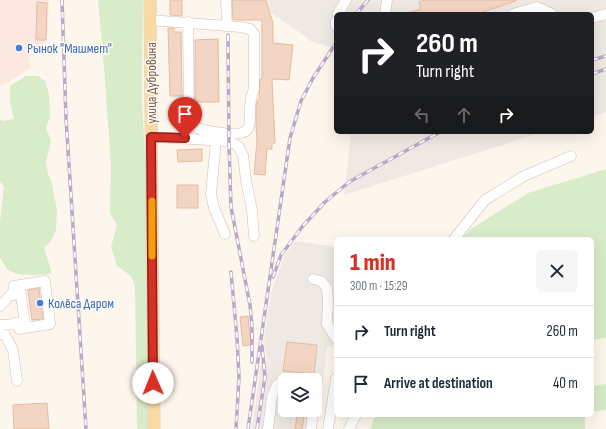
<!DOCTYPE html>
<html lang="en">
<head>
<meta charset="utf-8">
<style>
  body { margin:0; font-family:"Sofia Sans Condensed",sans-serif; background:#f6f6f7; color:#1f2937; height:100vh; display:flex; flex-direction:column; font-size:15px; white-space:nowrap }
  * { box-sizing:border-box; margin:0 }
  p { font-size:13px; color:#747a83 }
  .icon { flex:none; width:22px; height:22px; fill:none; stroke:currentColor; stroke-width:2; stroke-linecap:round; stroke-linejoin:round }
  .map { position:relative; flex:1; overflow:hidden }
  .panel { position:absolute; left:334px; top:237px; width:260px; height:180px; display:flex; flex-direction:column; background:#fff; border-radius:6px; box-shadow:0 4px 16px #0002 }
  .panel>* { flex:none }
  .top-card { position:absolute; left:334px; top:12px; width:260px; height:122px; border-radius:6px; box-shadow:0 4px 16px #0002; background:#202124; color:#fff; overflow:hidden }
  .buttons { position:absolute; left:278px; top:373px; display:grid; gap:8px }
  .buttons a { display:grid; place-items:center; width:44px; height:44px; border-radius:6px; background:#fff; box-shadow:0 4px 16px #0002; font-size:20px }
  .pin { position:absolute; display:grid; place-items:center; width:34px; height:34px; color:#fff; margin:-41px -17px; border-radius:50% 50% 50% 0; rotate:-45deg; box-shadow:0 0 4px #0007 }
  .pin .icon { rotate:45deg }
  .me { position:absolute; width:44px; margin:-22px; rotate:359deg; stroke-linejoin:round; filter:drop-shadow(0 0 3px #0008) }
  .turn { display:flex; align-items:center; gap:14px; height:84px; padding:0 16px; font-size:18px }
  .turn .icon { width:52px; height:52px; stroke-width:2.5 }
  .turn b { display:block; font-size:28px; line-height:34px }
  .lanes { display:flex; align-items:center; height:38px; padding:0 16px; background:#0003; justify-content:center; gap:20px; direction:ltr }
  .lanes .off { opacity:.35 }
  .round { display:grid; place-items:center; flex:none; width:42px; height:42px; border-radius:6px; background:#f6f6f7 }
  .overview { display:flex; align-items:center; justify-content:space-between; height:68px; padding:0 16px }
  h1 { font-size:24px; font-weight:800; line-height:30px; color:#d93025 }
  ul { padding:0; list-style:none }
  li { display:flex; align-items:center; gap:12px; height:52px; padding:0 16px; border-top:1px solid #e0e1e3 }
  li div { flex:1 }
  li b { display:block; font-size:15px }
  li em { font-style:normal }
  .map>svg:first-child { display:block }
  .commercial { fill:#fde8e0 }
  .industrial { fill:#efe9e4 }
  .green { fill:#d8ecc9 }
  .building { fill:#f3d5c3; stroke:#e6bba3 }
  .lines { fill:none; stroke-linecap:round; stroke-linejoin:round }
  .minor-casing { stroke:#d1beb0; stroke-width:11 }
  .major-casing { stroke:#dad1cd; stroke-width:13 }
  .minor { stroke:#fff; stroke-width:10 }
  .major { stroke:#fbd9a5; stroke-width:12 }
  .rail-casing { stroke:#b9a8c9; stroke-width:3.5 }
  .rail { stroke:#fffaf3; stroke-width:2; stroke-dasharray:6; stroke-linecap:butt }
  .route-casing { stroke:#8d1f18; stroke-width:10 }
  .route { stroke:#d93025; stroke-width:7 }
  .slow { stroke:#f59e0b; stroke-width:7 }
  .shop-dot { fill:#3f7fe0; stroke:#fffaf3; stroke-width:1.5 }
  .labels { text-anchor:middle; stroke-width:3; stroke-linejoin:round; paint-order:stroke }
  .shop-label { font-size:14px; fill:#366cbe; stroke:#fffaf3; text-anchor:start }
  .street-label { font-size:14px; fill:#7a5c4d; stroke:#fffaf3 }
</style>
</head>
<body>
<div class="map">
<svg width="606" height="429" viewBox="0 0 606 429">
  <rect width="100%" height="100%" fill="#fdf6ec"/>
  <!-- commercial -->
  <path class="commercial" d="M0 0H49L47 41 29 54 31 68 3 85H0Z"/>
  <!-- industrial -->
  <path class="industrial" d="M268 0H606V112L592 117V14H336V49L310 41 302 34 271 13Z
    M351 132H543L344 195Z
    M298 241 336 247V347L327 346 321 400 315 399V380H285V410H311L309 429H252L261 362 267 361 264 339 272 290 284 257 294 242Z"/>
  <!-- green -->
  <path class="green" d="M98 0H143L142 100 146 175 151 429H137L135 286 131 276 117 266 111 247 117 225 110 213 111 165 104 68Z
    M26 76H38L45 81 49 94 50 117 46 128 51 141 46 162 48 174 52 184 57 210 56 230 50 242 44 248C46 257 51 265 51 274L33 275 17 274 8 270 0 258V222L4 187 0 181V119L4 121 14 119 10 103V86Z
    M606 169V338L592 340V239H461L471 229 528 193Z
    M606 384V410L592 412V386Z
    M375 415H585V429H370Z"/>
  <!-- building -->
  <path class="building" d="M170 0H182V16L170 15Z
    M232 0H266L273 23V43L293 45 289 80 272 79 275 143H272V149H267L265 175 254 174 257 141 256 127V109L257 101 259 99 260 79H262V20H233Z
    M425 0H516V1L477 14H408V13L421 9 419 2Z
    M37 2 47 3 46 40H36Z
    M168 28H174V32H181L182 96H170Z
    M218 39 219 102H195V40Z
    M202 149V161L178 162 177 150Z
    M177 185H198V208H177Z
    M39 288 43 319 32 320 28 290Z
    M248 316 251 345 243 346 240 317Z
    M287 342 317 345 314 374 283 371Z
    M47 403 49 429H14L13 405Z
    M298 410 305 411 302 429H295Z"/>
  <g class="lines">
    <defs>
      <path id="minor" d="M226 0 227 26
        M338 14 346 0
        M385 14 387 0
        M513 14 537 7 552 14
        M592 18 606 14
        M150 20 240 27 250 29 254 34V89C241 117 268 141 215 132 202 130 195 130 189 118L188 22
        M336 21V26
        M151 137 229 141 238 146 243 155 246 180 252 210 254 236
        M216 140 211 194 214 208 225 234
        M454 239 485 200 524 176 571 156
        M313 279 321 281 327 288 328 301 327 324 336 338
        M0 306 14 291V286L45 281 50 324 19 329V324L0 325
        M14 323H25L20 289 14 295
        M0 334 5 335 13 350 17 381
        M292 380H296
        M268 429 272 397 277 385 285 381
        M311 429 313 410
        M328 429 336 378
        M349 429 356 415"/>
      <path id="major" d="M150 0 154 429"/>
    </defs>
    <!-- minor casing -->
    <use href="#minor" class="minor-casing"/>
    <!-- major casing -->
    <use href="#major" class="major-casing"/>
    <!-- minor -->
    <use href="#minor" class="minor"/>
    <!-- major -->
    <use href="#major" class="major"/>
    <defs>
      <path id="rail" d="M62 0 66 118 86 429
        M356 14 368 0
        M228 35 229 144 231 207 250 305 252 327V362
        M592 60 606 56
        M592 74 606 69
        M231 272 237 338 239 377 236 429
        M273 277 281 255 302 227 325 202 349 182 440 132
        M248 429 290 138 301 101 313 78 336 43
        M257 429 265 377 262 346"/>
    </defs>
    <!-- rail casing -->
    <use href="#rail" class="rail-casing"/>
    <!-- rail -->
    <use href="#rail" class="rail"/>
  </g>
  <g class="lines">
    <defs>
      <path id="route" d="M153 383 151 137 185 138"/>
    </defs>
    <!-- route casing -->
    <use href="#route" class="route-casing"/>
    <!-- route -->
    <use href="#route" class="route"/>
    <!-- slow -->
    <path class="slow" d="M152 201V256"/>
  </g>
  <!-- markers -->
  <g class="shop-dot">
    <circle cx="19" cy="48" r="4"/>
    <circle cx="40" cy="303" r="4"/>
  </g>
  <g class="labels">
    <!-- shop labels -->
    <g class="shop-label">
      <text x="27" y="53">Рынок "Машмет"</text>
      <text x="48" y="308">Колёса Даром</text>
    </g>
    <!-- street labels -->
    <g class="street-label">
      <text transform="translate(151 83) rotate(-90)" y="5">улица Дубровина</text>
    </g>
  </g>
</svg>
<div class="buttons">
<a><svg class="icon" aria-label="layers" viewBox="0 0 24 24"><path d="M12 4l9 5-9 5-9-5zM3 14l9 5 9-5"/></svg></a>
</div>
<div class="pin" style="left:185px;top:138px;background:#d93025"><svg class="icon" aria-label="arrive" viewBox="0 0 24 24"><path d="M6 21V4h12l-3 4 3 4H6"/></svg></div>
<svg class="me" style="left:153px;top:383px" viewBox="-20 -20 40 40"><circle r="19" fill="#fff"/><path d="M0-13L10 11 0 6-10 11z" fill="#d93025"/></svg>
<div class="top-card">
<div class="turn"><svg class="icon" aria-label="right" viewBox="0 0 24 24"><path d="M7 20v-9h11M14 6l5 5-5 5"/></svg><div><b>260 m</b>Turn right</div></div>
<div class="lanes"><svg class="icon off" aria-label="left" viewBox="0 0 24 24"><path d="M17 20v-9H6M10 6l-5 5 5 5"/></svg><svg class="icon off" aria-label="ahead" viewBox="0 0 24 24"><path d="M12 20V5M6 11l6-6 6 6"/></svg><svg class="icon" aria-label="right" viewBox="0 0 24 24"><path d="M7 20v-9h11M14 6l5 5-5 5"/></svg></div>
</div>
<section class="panel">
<div class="overview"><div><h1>1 min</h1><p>300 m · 15:29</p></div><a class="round"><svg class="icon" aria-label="close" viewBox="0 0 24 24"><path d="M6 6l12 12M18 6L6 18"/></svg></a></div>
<ul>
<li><svg class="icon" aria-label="right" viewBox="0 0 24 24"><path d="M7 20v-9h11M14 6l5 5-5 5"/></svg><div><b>Turn right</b></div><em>260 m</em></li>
<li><svg class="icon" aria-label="arrive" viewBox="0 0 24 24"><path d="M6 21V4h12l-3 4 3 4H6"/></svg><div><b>Arrive at destination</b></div><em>40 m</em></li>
</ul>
</section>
</div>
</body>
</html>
